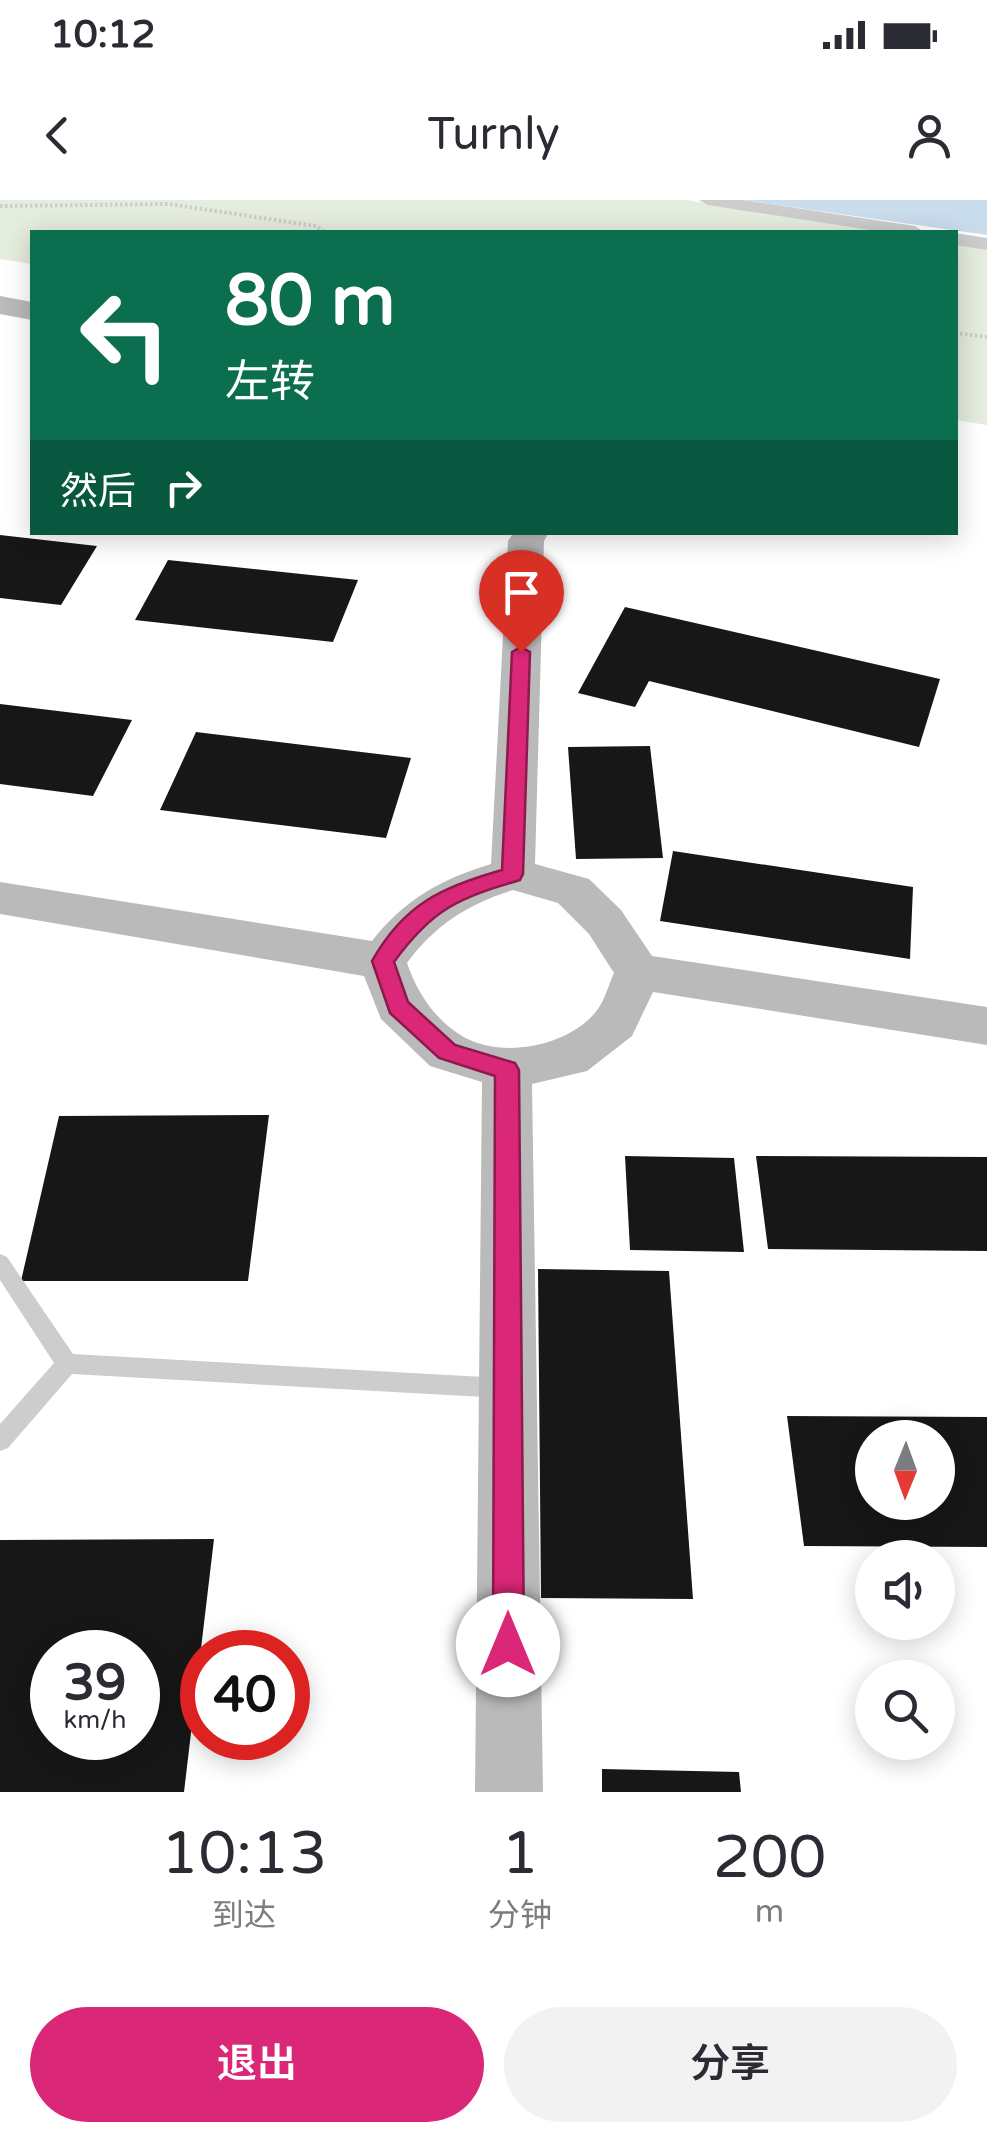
<!DOCTYPE html>
<html lang="zh">
<head>
<meta charset="utf-8">
<style>
  body { margin:0; font-family:"Varela Round","Noto Sans SC",sans-serif; background:#f2f2f3; color:#2b2b33; height:100vh; display:flex; flex-direction:column; font-size:38px; white-space:nowrap }
  * { box-sizing:border-box; margin:0 }
  p { font-size:32px; color:#7c7c81 }
  .icon { flex:none; width:55px; height:55px; fill:none; stroke:currentColor; stroke-width:2; stroke-linecap:round; stroke-linejoin:round }
  .map { position:relative; height:1592px; overflow:hidden }
  .drawer { display:flex; flex-direction:column; background:#fff; flex:1 }
  .drawer>* { flex:none }
  .banner { position:absolute; left:30px; top:30px; width:928px; height:305px; border-radius:0px; box-shadow:0 5px 25px #0003; background:#0b6e4f; color:#fff; overflow:hidden }
  .needle { width:65px; rotate:181deg }
  .buttons { position:absolute; left:855px; top:1220px; display:grid; gap:20px }
  .buttons a { display:grid; place-items:center; width:100px; height:100px; border-radius:50%; background:#fff; box-shadow:0 5px 25px #0003; font-size:50px }
  .speed { position:absolute; left:30px; top:1430px; display:flex; gap:20px; font-size:50px; font-weight:700; text-align:center }
  .speed>* { display:grid; place-content:center; width:130px; height:130px; border-radius:50%; background:#fff; box-shadow:0 5px 25px #0003; line-height:1 }
  .speed small { font-size:25px; font-weight:400 }
  .speed .limit { border:15px solid #d22; background:#fff; color:#111 }
  .pin { position:absolute; display:grid; place-items:center; width:85px; height:85px; color:#fff; margin:-102px -42px; border-radius:50% 50% 50% 0; rotate:-45deg; box-shadow:0 0 10px #0007 }
  .pin .icon { rotate:45deg }
  .me { position:absolute; width:110px; margin:-55px; rotate:0deg; stroke-linejoin:round; filter:drop-shadow(0 0 8px #0008) }
  .turn { display:flex; align-items:center; gap:35px; height:210px; padding:0 30px; font-size:45px }
  .turn .icon { width:130px; height:130px; stroke-width:2.5 }
  .turn b { display:block; font-size:70px; line-height:85px }
  .then { display:flex; align-items:center; height:95px; padding:0 30px; background:#0003; gap:20px; font-size:38px }
  .eta { display:flex; justify-content:space-evenly; align-items:center; height:170px; text-align:center }
  .eta b { font-size:60px; font-weight:600; line-height:70px }
  .cta { display:flex; gap:20px; margin-top:auto; padding:20px 30px }
  .cta a { flex:1; height:115px; border-radius:60px; background:#db2777; color:#fff; font-size:40px; font-weight:600; line-height:115px; text-align:center }
  .cta a+a { background:#f2f2f3; color:#2b2b33 }
  .status { display:flex; justify-content:space-between; align-items:center; height:70px; padding:0 50px; background:#fff; direction:ltr }
  .status svg { height:28px; fill:currentColor }
  header { display:flex; justify-content:space-between; align-items:center; height:130px; padding:0 30px; background:#fff; font-size:45px; font-weight:600 }
  .map>svg:first-child { display:block }
  .green { fill:#e5edde }
  .water { fill:#cadded }
  .building { fill:#171717; fill-rule:evenodd }
  .lines { fill:none; stroke-linecap:round; stroke-linejoin:round }
  .path { stroke:#cdcdcd; stroke-width:4; stroke-dasharray:2.5 2.5; stroke-linecap:butt }
  .lane { fill:#cdcdcd; fill-rule:evenodd }
  .street { fill:#cdcdcd; fill-rule:evenodd }
  .secondary { fill:#bababa; fill-rule:evenodd }
  .route { fill:#db2777; stroke:#8e194d; stroke-width:2.5 }
</style>
</head>
<body>
<div class="status"><b>10:12</b><svg viewBox="0 0 49 12"><path d="M0 12V9h3v3zM5 12V6h3v6zM10 12V3h3v9zM15 12V0h3v12zM26 1h20v11H26zM47 4h2v5h-2z"/></svg></div>
<header><svg class="icon" aria-label="back" viewBox="0 0 24 24"><path d="M15 5l-7 7 7 7"/></svg>Turnly<svg class="icon" aria-label="person" viewBox="0 0 24 24"><circle cx="12" cy="8" r="4"/><path d="M4 21q1-7 8-7t8 7"/></svg></header>
<div class="map">
<svg width="987" height="1592" viewBox="0 0 987 1592">
  <rect width="100%" height="100%" fill="#fff"/>
  <!-- green -->
  <path class="green" d="M0 0H687L890 32H32V64L0 59Z
    M955 43 987 49V225L955 220Z"/>
  <!-- water -->
  <path class="water" d="M743 0H987V35Z"/>
  <!-- building -->
  <path class="building" d="M0 335 97 346 61 405 0 398Z
    M168 360 358 380 333 442 135 420Z
    M625 407 940 479 919 547 649 481 635 507 578 493Z
    M0 504 132 520 93 596 0 584Z
    M196 532 411 558 386 638 160 610Z
    M650 546 663 658 576 659 568 547Z
    M673 651 913 687 910 759 660 721Z
    M269 915 248 1081H21L59 916Z
    M625 956 734 958 744 1052 630 1050Z
    M756 956 987 957V1051L768 1049Z
    M538 1069 669 1071 693 1399 541 1398Z
    M787 1216 987 1217V1347L804 1346ZM872 1238H938V1302H872Z
    M214 1339 184 1592H0V1340ZM52 1452H138V1538H52Z
    M602 1569 739 1572 741 1592H602Z"/>
  <g class="lines">
    <!-- path -->
    <path class="path" d="M0 6 169 4 316 26 325 32
      M955 133 987 137"/>
    <!-- lane -->
    <path class="lane" d="M0 1054 7 1057 73 1154 502 1178 510 1181 513 1188 510 1195 502 1198 72 1174 8 1248 0 1251V1224L54 1163 0 1080Z"/>
    <!-- street -->
    <path class="street" d="M699 0H743L915 26 924 32H883L708 5Z
      M955 33 987 38V50L955 45Z"/>
    <!-- secondary -->
    <path class="secondary" d="M0 96 32 102V120L0 114Z
      M514 332H549L544 341 535 664 589 679 621 710 652 756 987 807V845L653 792 632 836 587 871 532 884 543 1592H475L482 882 430 866 381 819 364 776 0 714V682L372 741C404 700 441 679 491 664L508 341ZM513 690 558 703 589 734 614 773C609 784 605 799 598 809 571 846 502 860 462 836 434 819 417 792 407 763 435 725 468 704 513 690Z"/>
  </g>
  <!-- route -->
  <path class="route" d="M521 447 530 452 523 674 520 680C459 698 433 708 394 762L408 802 455 845 515 863 519 870 524 1445 519 1456 508 1461 498 1456 493 1445 495 876 439 858 390 813 372 761C404 704 442 687 502 670L512 452Z"/>
</svg>
<div class="buttons">
<a><svg class="needle" viewBox="-14 -14 28 28"><path d="M0-13l5 13h-10z" fill="#e53935"/><path d="M0 13l5-13h-10z" fill="#7c7c81"/></svg></a>
<a><svg class="icon" aria-label="sound" viewBox="0 0 24 24"><path d="M4 9h4l5-4v14l-5-4H4zM17 9q2 3 0 6"/></svg></a>
<a><svg class="icon" aria-label="search" viewBox="0 0 24 24"><circle cx="10" cy="10" r="6"/><path d="M15 15l6 6"/></svg></a>
</div>
<div class="speed"><div>39<small>km/h</small></div><div class="limit">40</div></div>
<div class="pin" style="left:521px;top:452px;background:#d93025"><svg class="icon" aria-label="arrive" viewBox="0 0 24 24"><path d="M6 21V4h12l-3 4 3 4H6"/></svg></div>
<svg class="me" style="left:508px;top:1445px" viewBox="-20 -20 40 40"><circle r="19" fill="#fff"/><path d="M0-13L10 11 0 6-10 11z" fill="#db2777"/></svg>
<div class="banner">
<div class="turn"><svg class="icon" aria-label="left" viewBox="0 0 24 24"><path d="M17 20v-9H6M10 6l-5 5 5 5"/></svg><div><b>80 m</b>左转</div></div>
<div class="then">然后<svg class="icon" aria-label="right" viewBox="0 0 24 24"><path d="M7 20v-9h11M14 6l5 5-5 5"/></svg></div>
</div>
</div>
<section class="drawer">
<div class="eta">
<div><b>10:13</b><p>到达</p></div>
<div><b>1</b><p>分钟</p></div>
<div><b>200</b><p>m</p></div>
</div>
<div class="cta"><a>退出</a><a>分享</a></div>
</section>
</body>
</html>
